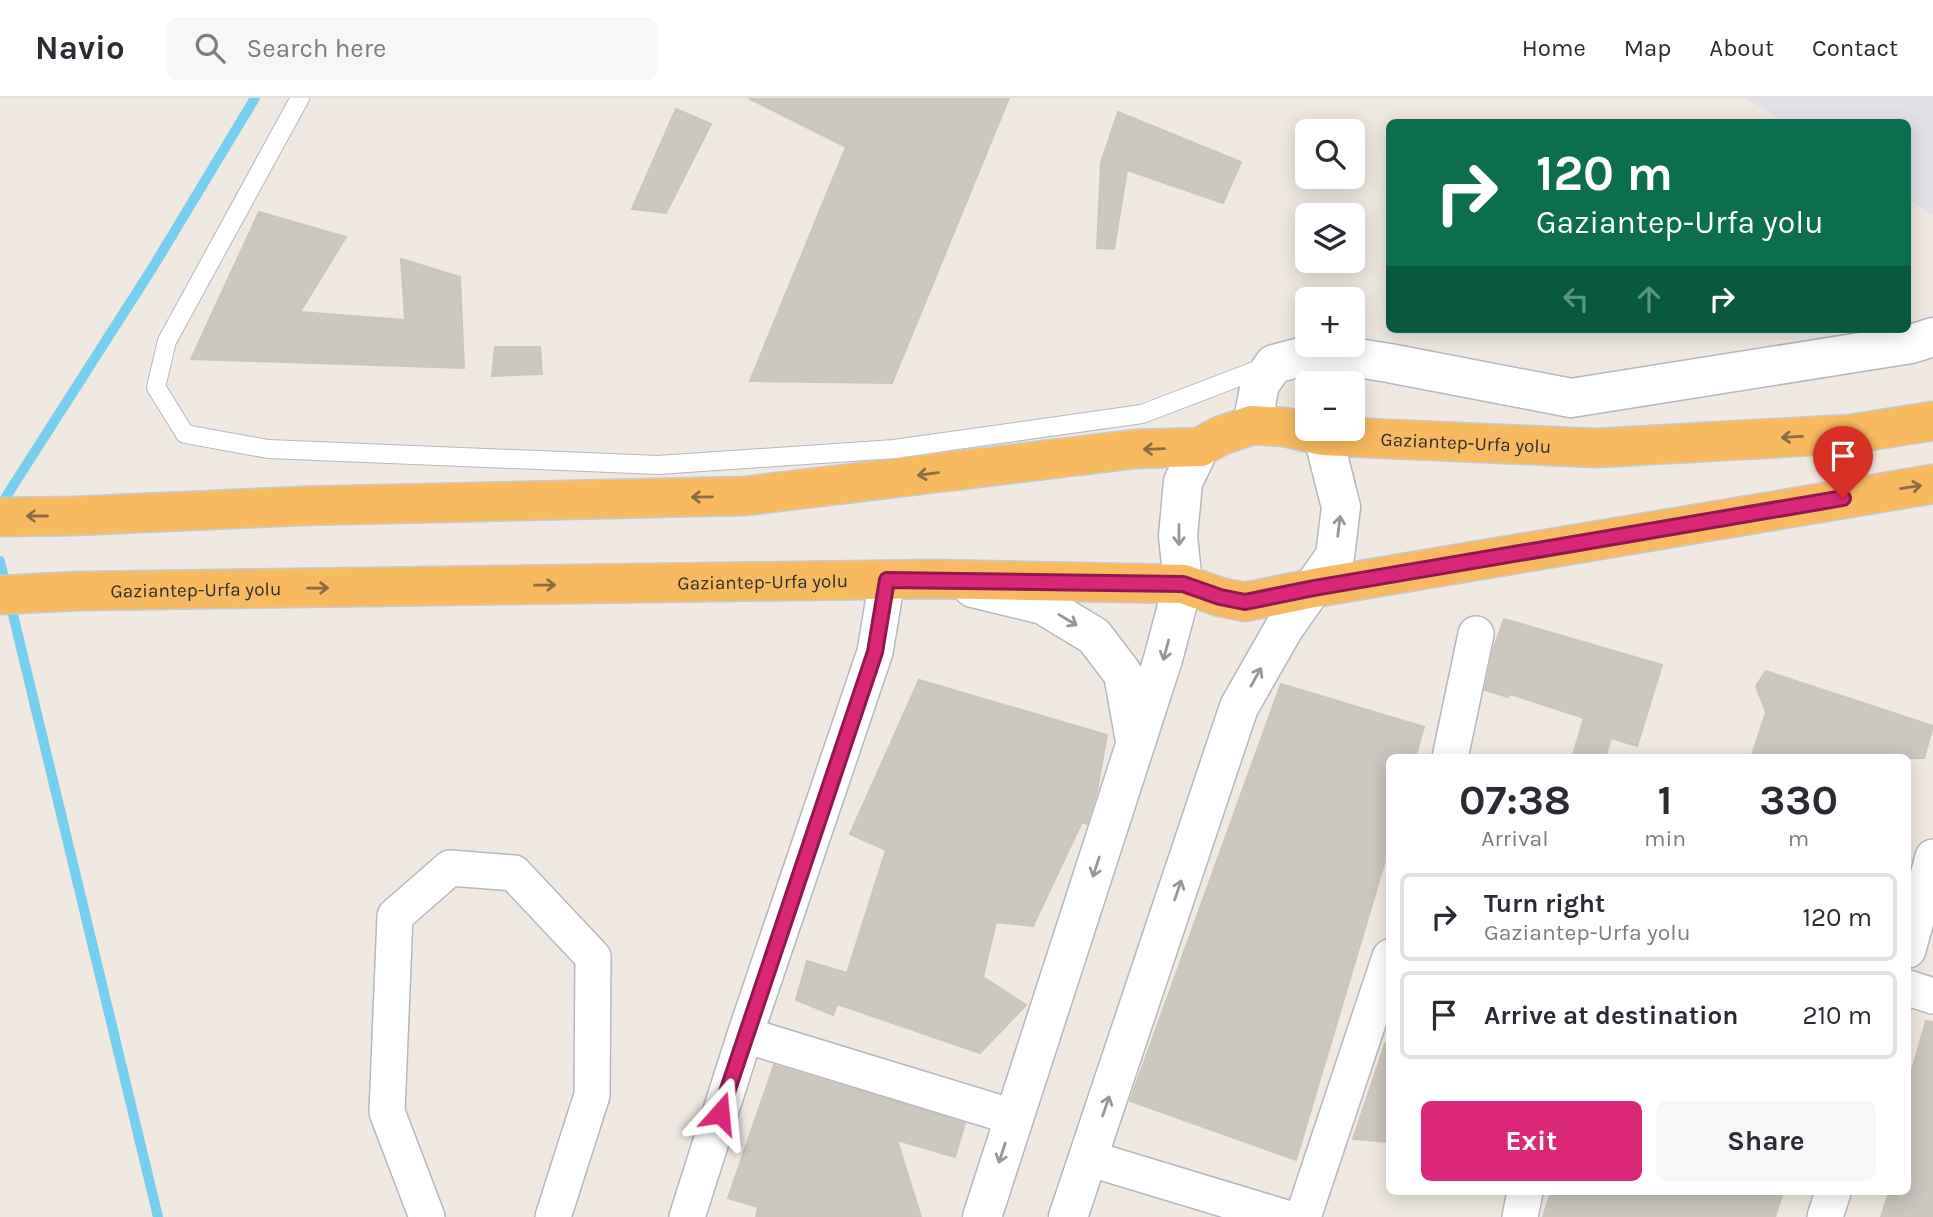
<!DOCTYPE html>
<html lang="en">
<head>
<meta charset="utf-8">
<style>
  body { margin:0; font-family:Karla,sans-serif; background:#f7f7f7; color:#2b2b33; height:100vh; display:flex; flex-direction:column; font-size:26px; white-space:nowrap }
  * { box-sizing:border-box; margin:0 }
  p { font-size:23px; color:#7c7c81 }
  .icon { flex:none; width:38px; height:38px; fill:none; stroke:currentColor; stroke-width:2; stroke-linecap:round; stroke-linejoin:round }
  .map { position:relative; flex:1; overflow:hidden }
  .details { position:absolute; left:1386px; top:656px; width:525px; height:441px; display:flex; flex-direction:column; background:#fff; border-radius:10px; box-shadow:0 4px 18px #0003 }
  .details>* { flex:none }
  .top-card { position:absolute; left:1386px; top:21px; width:525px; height:214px; border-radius:10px; box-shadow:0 4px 18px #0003; background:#0b6e4f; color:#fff; overflow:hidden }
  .controls { position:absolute; left:1295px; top:21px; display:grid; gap:14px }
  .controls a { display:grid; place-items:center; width:70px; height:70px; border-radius:10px; background:#fff; box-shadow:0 4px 18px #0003; font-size:35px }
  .pin { position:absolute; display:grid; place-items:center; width:60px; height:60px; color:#fff; margin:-72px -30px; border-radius:50% 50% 50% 0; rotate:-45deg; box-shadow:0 0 7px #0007 }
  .pin .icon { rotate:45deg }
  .me { position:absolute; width:77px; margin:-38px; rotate:18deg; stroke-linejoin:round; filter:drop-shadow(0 0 5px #0008) }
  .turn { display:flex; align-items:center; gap:24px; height:147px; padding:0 35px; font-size:32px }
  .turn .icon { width:91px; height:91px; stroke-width:2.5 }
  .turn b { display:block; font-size:49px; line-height:60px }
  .lanes { display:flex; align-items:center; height:66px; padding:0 35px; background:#0003; justify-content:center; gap:35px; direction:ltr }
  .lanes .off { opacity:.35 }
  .eta { display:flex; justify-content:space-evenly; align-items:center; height:119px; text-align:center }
  .eta b { font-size:42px; font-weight:700; line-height:49px }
  .cta { display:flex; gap:14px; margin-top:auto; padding:14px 35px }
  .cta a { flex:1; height:80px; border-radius:10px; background:#db2777; color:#fff; font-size:28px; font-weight:700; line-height:80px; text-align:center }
  .cta a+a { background:#f7f7f7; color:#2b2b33 }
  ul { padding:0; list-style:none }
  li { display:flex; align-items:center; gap:21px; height:88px; margin:0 14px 10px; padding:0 21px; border:4px solid #e1e1e2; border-radius:10px }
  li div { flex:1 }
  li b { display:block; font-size:26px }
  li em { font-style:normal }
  header { display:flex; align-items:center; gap:42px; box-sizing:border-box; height:98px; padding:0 35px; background:#fff; border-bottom:2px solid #e1e1e2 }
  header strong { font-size:33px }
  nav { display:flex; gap:38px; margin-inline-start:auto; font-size:24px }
  .search { width:490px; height:63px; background:#f7f7f7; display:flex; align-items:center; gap:18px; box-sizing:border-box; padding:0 24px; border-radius:10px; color:#7c7c81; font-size:26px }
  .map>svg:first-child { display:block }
  .industrial { fill:#e3e1e8 }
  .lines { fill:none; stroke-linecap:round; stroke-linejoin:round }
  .stream { stroke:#75cff0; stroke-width:10 }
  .building { fill:#cbc7bf; stroke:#cbc5ba; stroke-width:2 }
  .service-casing { stroke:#b4b7c1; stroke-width:20 }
  .minor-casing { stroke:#b4b7c1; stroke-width:38 }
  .tertiary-casing { stroke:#b4b7c1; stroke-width:41 }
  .secondary-casing { stroke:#b4b7c1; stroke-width:41 }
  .trunk-casing { stroke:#c9c9c9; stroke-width:41 }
  .service { stroke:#fff; stroke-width:18 }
  .minor { stroke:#fff; stroke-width:35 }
  .tertiary { stroke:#fff; stroke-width:38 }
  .secondary { stroke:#fff; stroke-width:38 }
  .trunk { stroke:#f8ba60; stroke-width:38 }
  .oneway { stroke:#896d44 }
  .oneway2 { stroke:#969696 }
  .route-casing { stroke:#8e194d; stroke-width:18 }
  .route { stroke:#db2777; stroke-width:12 }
  .labels { text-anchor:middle; stroke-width:7; stroke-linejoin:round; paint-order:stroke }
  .street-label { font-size:19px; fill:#2e2e2e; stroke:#fff }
</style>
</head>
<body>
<header>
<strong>Navio</strong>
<div class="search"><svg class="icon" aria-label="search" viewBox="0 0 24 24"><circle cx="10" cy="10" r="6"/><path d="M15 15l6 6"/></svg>Search here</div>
<nav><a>Home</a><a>Map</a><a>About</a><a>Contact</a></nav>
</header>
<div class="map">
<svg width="1933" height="1119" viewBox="0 0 1933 1119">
  <rect width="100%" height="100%" fill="#efe9e1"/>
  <!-- industrial -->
  <path class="industrial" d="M1746 0H1933V117L1908 101V24H1785Z"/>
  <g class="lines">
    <!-- stream -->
    <path class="stream" d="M0 408 153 169 255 0
      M0 463 6 489
      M10 504 158 1119"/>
  </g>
  <!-- building -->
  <path class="building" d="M748 0H1009L892 285 750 283 846 49Z
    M676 11 711 26 666 115 632 111Z
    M1118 14 1241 64 1223 105 1127 72 1114 151 1097 150 1101 65Z
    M259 114 346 139 300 214 405 222 401 161 460 179 464 270 191 261Z
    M495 249H540L542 276 492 278Z
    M1504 521 1662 567 1637 648 1611 640 1605 660H1572L1584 620 1510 596 1508 599 1485 592 1493 552Z
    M1766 573 1933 628 1924 660H1751L1766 614 1756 588Z
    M919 582 1107 637 1097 693 1087 726 1082 724 1033 828 996 824 983 879 1026 907 980 955 837 906 833 917 796 902 807 863 847 875 886 752 850 736Z
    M1281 586 1424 629 1415 660H1390V746L1296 1062 1130 1003Z
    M1926 923 1933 924V1119H1881L1889 1094H1908V986Z
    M1385 946 1390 947V1044L1353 1041Z
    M774 967 965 1025 955 1059 897 1042 921 1119H756L758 1109 728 1100Z
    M1551 1094H1783L1775 1119H1543Z"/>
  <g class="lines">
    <defs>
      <path id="service" d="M300 0 167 243 156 289 185 336 268 351 658 367 894 351 1142 316 1265 269"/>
      <path id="minor" d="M1450 660 1476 536
        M1908 852 1933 759
        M1908 890 1933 898
        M745 937 1013 1019
        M1088 1060 1283 1119
        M427 1119 387 1014 395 818 450 770 514 775 593 859 592 997 553 1119
        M687 1119 745 937 875 554 887 482
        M1303 1119 1390 859
        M1520 1119 1525 1094
        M1825 1119 1833 1094"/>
      <path id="tertiary" d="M1252 327 1260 286 1274 266 1320 254 1389 265 1571 300 1911 246 1933 239"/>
      <path id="secondary" d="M973 490 1043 507 1094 538 1123 576 1135 643
        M982 1119 1163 561 1183 486 1178 438 1183 384 1200 349
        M1068 1119 1239 609 1284 530 1335 458 1341 409 1323 338"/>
      <g id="trunk">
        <path id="s1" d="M0 419 74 418 301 408 745 398 1135 351 1200 349 1220 338 1252 327 1285 329 1323 338 1596 350 1850 336 1933 323"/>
        <path id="s2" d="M0 497 78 493 933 481 1183 486 1220 499 1245 504 1314 490 1933 386"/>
      </g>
    </defs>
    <!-- service casing -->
    <use href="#service" class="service-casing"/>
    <!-- minor casing -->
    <use href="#minor" class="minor-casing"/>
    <!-- tertiary casing -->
    <use href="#tertiary" class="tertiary-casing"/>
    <!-- secondary casing -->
    <use href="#secondary" class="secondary-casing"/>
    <!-- trunk casing -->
    <use href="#trunk" class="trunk-casing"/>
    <!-- service -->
    <use href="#service" class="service"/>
    <!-- minor -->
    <use href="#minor" class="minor"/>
    <!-- tertiary -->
    <use href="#tertiary" class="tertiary"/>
    <!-- secondary -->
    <use href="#secondary" class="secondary"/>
    <!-- trunk -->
    <use href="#trunk" class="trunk"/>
  </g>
  <!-- one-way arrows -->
  <defs><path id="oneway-shaft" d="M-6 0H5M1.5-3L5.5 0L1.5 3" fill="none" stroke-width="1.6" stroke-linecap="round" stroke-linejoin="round" transform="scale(1.75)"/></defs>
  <g class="oneway">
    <use href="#oneway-shaft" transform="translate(1792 339) rotate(177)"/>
    <use href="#oneway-shaft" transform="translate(1154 351) rotate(178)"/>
    <use href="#oneway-shaft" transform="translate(928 376) rotate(173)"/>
    <use href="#oneway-shaft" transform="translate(1911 389) rotate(-9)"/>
    <use href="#oneway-shaft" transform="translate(702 399) rotate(179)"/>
    <use href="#oneway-shaft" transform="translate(37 418) rotate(180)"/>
    <use href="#oneway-shaft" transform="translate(545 487) rotate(-1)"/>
    <use href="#oneway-shaft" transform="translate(318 490) rotate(-1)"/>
  </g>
  <g class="oneway2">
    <use href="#oneway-shaft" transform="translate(1339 428) rotate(-83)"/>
    <use href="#oneway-shaft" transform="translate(1179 437) rotate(90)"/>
    <use href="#oneway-shaft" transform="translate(1068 522) rotate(31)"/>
    <use href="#oneway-shaft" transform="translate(1166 552) rotate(105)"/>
    <use href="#oneway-shaft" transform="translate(1256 579) rotate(-61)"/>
    <use href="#oneway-shaft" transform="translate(1096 769) rotate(108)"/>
    <use href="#oneway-shaft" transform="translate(1178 792) rotate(-71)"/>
    <use href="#oneway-shaft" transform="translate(1106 1008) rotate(-71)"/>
    <use href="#oneway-shaft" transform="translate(1002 1055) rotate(108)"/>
  </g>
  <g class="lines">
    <defs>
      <path id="route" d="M720 1015 875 554 887 482 1183 486 1220 499 1245 504 1314 490 1843 400"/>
    </defs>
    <!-- route casing -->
    <use href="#route" class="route-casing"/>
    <!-- route -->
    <use href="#route" class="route"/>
  </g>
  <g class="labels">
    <!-- street labels -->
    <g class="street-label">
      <text dy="7" stroke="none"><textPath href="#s1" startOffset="1475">Gaziantep-Urfa yolu</textPath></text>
      <text dy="7" stroke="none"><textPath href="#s2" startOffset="763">Gaziantep-Urfa yolu</textPath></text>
      <text dy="7" stroke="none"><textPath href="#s2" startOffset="196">Gaziantep-Urfa yolu</textPath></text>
    </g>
  </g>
</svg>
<div class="controls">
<a><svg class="icon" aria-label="search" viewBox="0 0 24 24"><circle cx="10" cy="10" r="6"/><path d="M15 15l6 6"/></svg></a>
<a><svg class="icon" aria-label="layers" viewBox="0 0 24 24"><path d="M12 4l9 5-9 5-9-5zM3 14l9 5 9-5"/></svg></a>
<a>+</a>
<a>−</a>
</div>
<div class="pin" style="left:1843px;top:400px;background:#d93025"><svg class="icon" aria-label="arrive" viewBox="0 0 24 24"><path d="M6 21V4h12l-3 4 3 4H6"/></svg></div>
<svg class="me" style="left:720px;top:1015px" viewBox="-20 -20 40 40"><path d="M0-17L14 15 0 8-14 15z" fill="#db2777" stroke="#fff" stroke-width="4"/></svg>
<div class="top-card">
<div class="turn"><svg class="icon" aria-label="right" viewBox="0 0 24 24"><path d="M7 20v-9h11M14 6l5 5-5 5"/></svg><div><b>120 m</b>Gaziantep-Urfa yolu</div></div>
<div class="lanes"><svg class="icon off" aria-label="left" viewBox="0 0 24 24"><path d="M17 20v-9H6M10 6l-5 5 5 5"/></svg><svg class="icon off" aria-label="ahead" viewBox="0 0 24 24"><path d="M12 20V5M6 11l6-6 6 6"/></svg><svg class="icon" aria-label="right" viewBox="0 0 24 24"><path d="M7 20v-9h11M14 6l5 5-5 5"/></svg></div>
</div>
<section class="details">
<div class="eta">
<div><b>07:38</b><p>Arrival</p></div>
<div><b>1</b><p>min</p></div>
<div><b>330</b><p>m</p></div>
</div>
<ul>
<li><svg class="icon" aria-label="right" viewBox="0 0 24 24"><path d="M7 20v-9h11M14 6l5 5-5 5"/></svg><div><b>Turn right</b><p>Gaziantep-Urfa yolu</p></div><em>120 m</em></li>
<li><svg class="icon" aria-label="arrive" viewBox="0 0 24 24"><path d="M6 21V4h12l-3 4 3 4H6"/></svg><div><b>Arrive at destination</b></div><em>210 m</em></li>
</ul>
<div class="cta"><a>Exit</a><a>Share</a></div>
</section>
</div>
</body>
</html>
